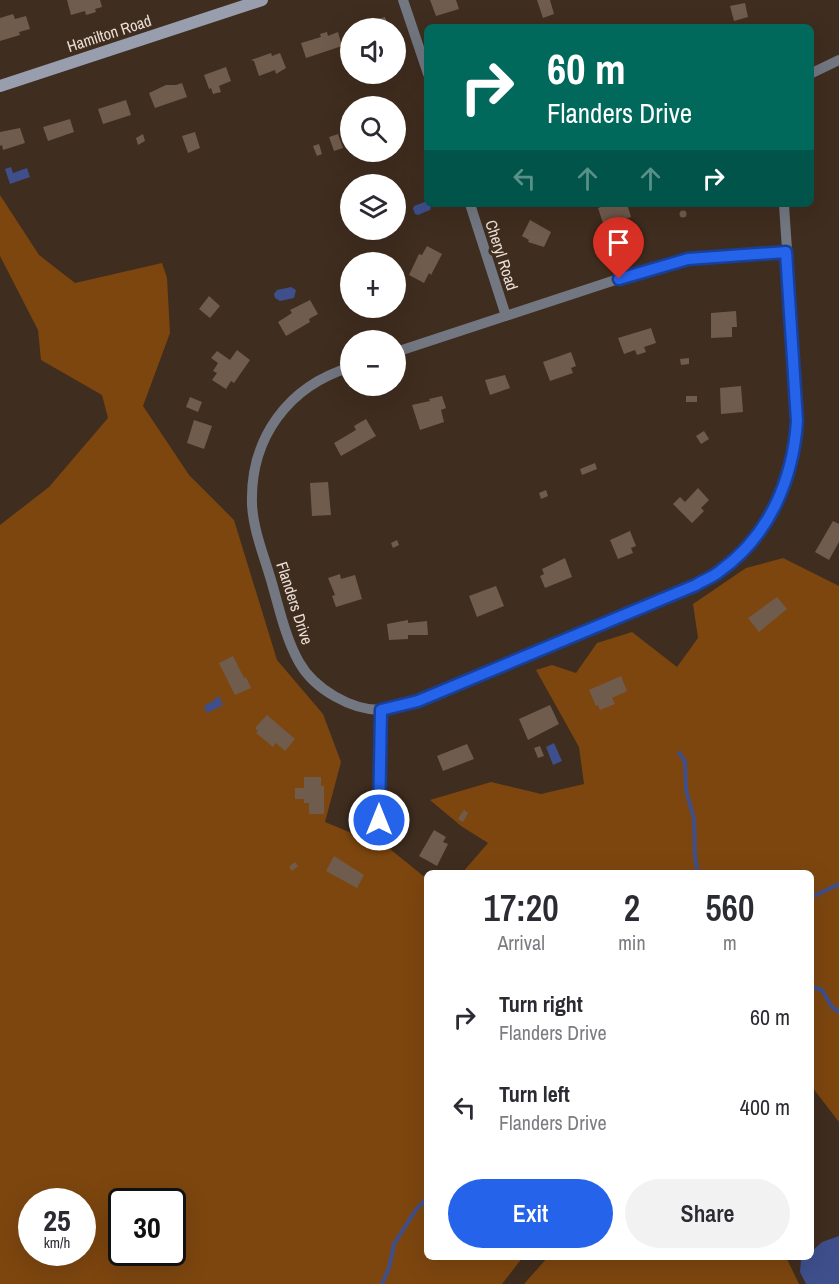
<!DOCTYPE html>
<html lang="en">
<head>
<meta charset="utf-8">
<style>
  body { margin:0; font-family:"Archivo Narrow",sans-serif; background:#f2f2f3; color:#2b2b33; height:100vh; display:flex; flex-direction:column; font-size:22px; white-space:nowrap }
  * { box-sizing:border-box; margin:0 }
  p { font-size:20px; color:#7c7c81 }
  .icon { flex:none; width:33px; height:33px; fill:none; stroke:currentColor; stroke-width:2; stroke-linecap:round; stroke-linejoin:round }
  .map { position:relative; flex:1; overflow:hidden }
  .drawer { position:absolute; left:424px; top:870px; width:390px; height:390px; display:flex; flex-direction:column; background:#fff; border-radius:9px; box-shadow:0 6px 24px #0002 }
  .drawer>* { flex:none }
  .banner { position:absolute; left:424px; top:24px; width:390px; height:183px; border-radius:9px; box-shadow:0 6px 24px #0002; background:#00695c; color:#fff; overflow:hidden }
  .tools { position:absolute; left:340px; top:18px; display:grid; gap:12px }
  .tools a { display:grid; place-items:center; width:66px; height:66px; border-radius:50%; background:#fff; box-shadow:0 6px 24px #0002; font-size:30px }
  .speed { position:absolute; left:18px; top:1188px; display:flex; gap:12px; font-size:30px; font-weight:700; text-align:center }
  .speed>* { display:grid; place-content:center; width:78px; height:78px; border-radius:50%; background:#fff; box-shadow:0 6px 24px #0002; line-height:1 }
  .speed small { font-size:15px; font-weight:400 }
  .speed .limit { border:3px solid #111; border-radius:9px; background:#fff; color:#111 }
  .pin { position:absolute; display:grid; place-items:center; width:51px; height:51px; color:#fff; margin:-62px -26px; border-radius:50% 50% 50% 0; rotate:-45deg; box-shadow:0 0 6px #0007 }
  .pin .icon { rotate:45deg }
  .me { position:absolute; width:66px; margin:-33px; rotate:0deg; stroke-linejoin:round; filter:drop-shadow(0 0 4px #0008) }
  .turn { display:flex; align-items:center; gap:21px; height:126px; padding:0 24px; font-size:27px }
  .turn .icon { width:78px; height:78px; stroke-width:2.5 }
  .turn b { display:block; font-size:42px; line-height:51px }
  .lanes { display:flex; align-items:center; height:57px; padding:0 24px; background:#0003; justify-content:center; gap:30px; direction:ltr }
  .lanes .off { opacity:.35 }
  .eta { display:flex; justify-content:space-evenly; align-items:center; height:102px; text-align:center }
  .eta b { font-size:36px; font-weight:600; line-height:42px }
  .button { display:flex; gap:12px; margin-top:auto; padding:12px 24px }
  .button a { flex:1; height:69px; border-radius:36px; background:#2563eb; color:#fff; font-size:24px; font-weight:600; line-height:69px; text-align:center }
  .button a+a { background:#f2f2f3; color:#2b2b33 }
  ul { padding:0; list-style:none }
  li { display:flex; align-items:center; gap:18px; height:90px; padding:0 24px }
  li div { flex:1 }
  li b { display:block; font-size:22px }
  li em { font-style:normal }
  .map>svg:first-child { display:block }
  .green { fill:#7d460f; fill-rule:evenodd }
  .water { fill:#3e4f8c }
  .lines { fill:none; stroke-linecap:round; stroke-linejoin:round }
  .stream { stroke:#3e4f8c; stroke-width:4 }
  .building { fill:#705c4d }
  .street { stroke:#737781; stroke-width:10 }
  .secondary { stroke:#989eae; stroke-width:12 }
  .route-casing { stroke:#184099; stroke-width:15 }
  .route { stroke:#2563eb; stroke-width:10 }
  .labels { text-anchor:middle; stroke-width:6; stroke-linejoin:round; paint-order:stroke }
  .street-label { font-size:16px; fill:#eaded5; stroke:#3f2d1f }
</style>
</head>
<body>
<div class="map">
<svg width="839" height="1284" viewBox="0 0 839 1284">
  <rect width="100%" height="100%" fill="#3f2d1f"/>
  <!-- green -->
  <path class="green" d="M0 195 39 255 75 283 162 263 167 278 170 333 143 406 189 475 234 520 277 660 323 714 341 762 325 822 390 849 427 879 428 1257H523L502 1284H0V525L49 487 108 418 102 395 41 360 38 330 0 256ZM32 1202H82V1252H32ZM122 1202H172V1252H122Z
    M783 558 839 586V1122L812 1087V873H462L488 843 461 826 430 800 491 782 541 794 584 784 579 747 536 670 552 665 576 673 597 643 632 632 677 667 698 638 693 604 746 568Z
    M548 1257H786L799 1284H524Z"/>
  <!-- water -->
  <path class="water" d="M11 167 13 173 27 168 30 177 10 184 5 169Z
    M427 201 431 207 430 210 418 215 415 214 413 209 414 206Z
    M291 287 296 290 294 298 280 301 275 298 274 294 277 290Z
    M219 696 223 705 207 713 204 706 215 700V698Z
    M554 743 562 761 553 765 546 747Z
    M839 1236V1284H806L800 1272 801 1259 804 1257H812V1251L822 1242Z"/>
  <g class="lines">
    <!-- stream -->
    <path class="stream" d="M679 753 685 761 686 790 694 819 695 857 698 873
      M812 897 839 884
      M812 987 822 990 832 1007 839 1012
      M382 1284 389 1268 394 1244 415 1211 428 1197"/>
  </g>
  <!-- building -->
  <path class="building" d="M67 0H100L102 7 95 9 96 12 86 15 85 11 71 15Z
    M430 0H456L459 9 436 16Z
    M537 0H550L554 14 543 18Z
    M745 3 748 17 734 21 730 6Z
    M13 14 15 19 26 16 30 29 19 32 20 35 0 41V18Z
    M385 17 389 28H355L354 26Z
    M327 32 328 36 338 32 342 46 306 58 301 43 321 37 320 34Z
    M271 53 272 56 280 53 286 68 276 74 275 70 259 76 254 61 251 60Z
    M226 67 231 81 219 86 221 92 213 94 211 88 209 89 204 75Z
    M182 83 187 97 155 108 149 93 166 85H176Z
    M126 100 131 115 103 124 98 109Z
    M70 119 74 132 48 141 43 127Z
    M20 128 25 143 3 150 2 145 0 146V132Z
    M195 132 200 148 188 153 182 136Z
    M143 134 145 141 138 145 136 138Z
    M338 134 343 148 334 151 329 137Z
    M319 144 322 154 317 156 313 146Z
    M610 204H627L631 217 604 226 598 208Z
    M679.5 214a3.5 3.5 0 1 1 7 0a3.5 3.5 0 1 1-7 0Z
    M530 220 551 232 544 247 528 242 529 240 522 236Z
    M427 246 442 254 431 275 429 273 424 283 409 275 419 254 422 255Z
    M209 296 220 306 210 318 199 309Z
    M310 300 318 314 309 319 310 322 286 336 278 322 292 313 290 310Z
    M736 311 737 327H732V337L711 338V313Z
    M651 328 656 343 644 347 646 352 637 355 635 350 624 354 618 338Z
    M237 350 250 360 234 383 231 381 226 389 212 380 217 373 213 371 218 363 211 358 217 351 230 360Z
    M571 352 576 366 571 368 573 373 550 381 543 362Z
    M689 358V364L681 365 680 359Z
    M505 375 510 388 490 395 485 380Z
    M741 386 743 412 721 414 720 388Z
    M442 396 446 408 441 410 444 422 420 430 412 405 430 401 429 399Z
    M686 396H697V402H686Z
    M190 397 202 402 198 412 186 407Z
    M366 419 376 436 341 456 334 443 356 430 354 426Z
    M194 420 212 426 204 449 187 443Z
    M704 431 709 439 701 444 696 436Z
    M595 463 597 469 582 475 580 469Z
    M328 482 331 515 312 516 310 483Z
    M698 488 709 500 701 508 704 511 692 523 673 504 680 497 685 502Z
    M546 490 548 496 541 499 539 493Z
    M833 521 839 524V542L829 560 815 552Z
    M630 531 636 546 631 548 633 553 618 559 610 540Z
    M397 540 399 545 393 548 391 543Z
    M565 558 572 577 545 588 540 576 544 574 542 569Z
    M340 574 341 579 355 575 362 599 336 607 332 596 335 595 328 578Z
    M496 586 504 606 477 617 469 596Z
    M777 597 787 609 759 632 748 618Z
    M408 620V623L427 621 428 635H408V639L389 640 387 624Z
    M233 656 244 678 246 677 251 688 235 695 219 663Z
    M621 676 627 691 612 698 615 704 600 710 598 705 596 706 589 690Z
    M550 705 559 724 528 740 519 719Z
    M267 715 295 739 285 751 276 743 273 747 256 733 258 731 255 728Z
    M467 744 474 759 443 771 437 756Z
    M540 746 544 756 538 758 534 748Z
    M304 777H321V786H324V814H309V803H304V799H295V788H304Z
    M464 810 468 813 463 822 458 819Z
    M434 830 446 837 443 842 448 844 437 866 419 856Z
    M334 856 364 875 357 888 326 871Z
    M295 862 298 866 292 871 289 867Z"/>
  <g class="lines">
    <!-- street -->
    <path class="street" d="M403 0 428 74
      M812 73 839 60
      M470 204 506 316
      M396 352 664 264 688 259 786 252
      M351 367C288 386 250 438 252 504 253 529 264 556 271 580 279 607 285 637 299 662 314 689 352 711 383 710 395 709 407 705 418 701L696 585C704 580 712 577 720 571 761 542 791 491 796 441 798 414 795 386 794 359 792 307 787 256 784 204
      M379 820 381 710"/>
    <!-- secondary -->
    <path class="secondary" d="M0 86 262 0"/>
  </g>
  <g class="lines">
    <defs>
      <path id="route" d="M379 820 381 710 418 701 696 585C704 580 713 577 720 571 769 536 793 480 797 421L786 252 688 259 619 279"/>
    </defs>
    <!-- route casing -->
    <use href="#route" class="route-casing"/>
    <!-- route -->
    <use href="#route" class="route"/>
  </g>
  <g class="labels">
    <!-- street labels -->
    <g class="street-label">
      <text transform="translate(109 33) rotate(-18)" y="6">Hamilton Road</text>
      <text transform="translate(502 255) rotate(72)" y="6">Cheryl Road</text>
      <text transform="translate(295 603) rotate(72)" y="6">Flanders Drive</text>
    </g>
  </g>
</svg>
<div class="tools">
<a><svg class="icon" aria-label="sound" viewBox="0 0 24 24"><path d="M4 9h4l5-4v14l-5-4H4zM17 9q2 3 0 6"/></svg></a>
<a><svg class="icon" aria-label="search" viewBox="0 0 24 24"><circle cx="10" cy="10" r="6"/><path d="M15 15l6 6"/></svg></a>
<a><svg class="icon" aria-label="layers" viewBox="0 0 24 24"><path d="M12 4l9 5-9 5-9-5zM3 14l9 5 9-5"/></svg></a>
<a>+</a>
<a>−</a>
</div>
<div class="speed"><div>25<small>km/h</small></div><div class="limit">30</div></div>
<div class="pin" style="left:619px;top:279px;background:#d93025"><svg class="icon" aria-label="arrive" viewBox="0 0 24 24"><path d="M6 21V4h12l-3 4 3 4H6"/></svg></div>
<svg class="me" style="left:379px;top:820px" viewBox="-20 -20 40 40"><circle r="17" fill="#2563eb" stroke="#fff" stroke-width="3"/><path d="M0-11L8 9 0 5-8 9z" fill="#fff"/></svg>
<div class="banner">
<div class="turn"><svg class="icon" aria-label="right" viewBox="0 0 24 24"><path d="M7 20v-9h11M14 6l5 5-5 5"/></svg><div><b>60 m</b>Flanders Drive</div></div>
<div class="lanes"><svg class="icon off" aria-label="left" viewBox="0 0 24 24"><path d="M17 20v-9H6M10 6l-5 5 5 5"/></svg><svg class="icon off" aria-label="ahead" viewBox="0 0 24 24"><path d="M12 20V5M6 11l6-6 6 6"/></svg><svg class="icon off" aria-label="ahead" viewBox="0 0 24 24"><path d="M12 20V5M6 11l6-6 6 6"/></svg><svg class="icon" aria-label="right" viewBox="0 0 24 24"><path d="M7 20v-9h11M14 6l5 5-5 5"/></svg></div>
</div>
<section class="drawer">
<div class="eta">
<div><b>17:20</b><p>Arrival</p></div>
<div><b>2</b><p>min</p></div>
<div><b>560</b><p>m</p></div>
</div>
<ul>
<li><svg class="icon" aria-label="right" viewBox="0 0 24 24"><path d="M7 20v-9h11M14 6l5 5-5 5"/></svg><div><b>Turn right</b><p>Flanders Drive</p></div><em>60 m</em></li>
<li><svg class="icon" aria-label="left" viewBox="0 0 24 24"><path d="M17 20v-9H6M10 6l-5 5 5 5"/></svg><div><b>Turn left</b><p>Flanders Drive</p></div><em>400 m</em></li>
</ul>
<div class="button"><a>Exit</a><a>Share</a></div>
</section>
</div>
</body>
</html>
